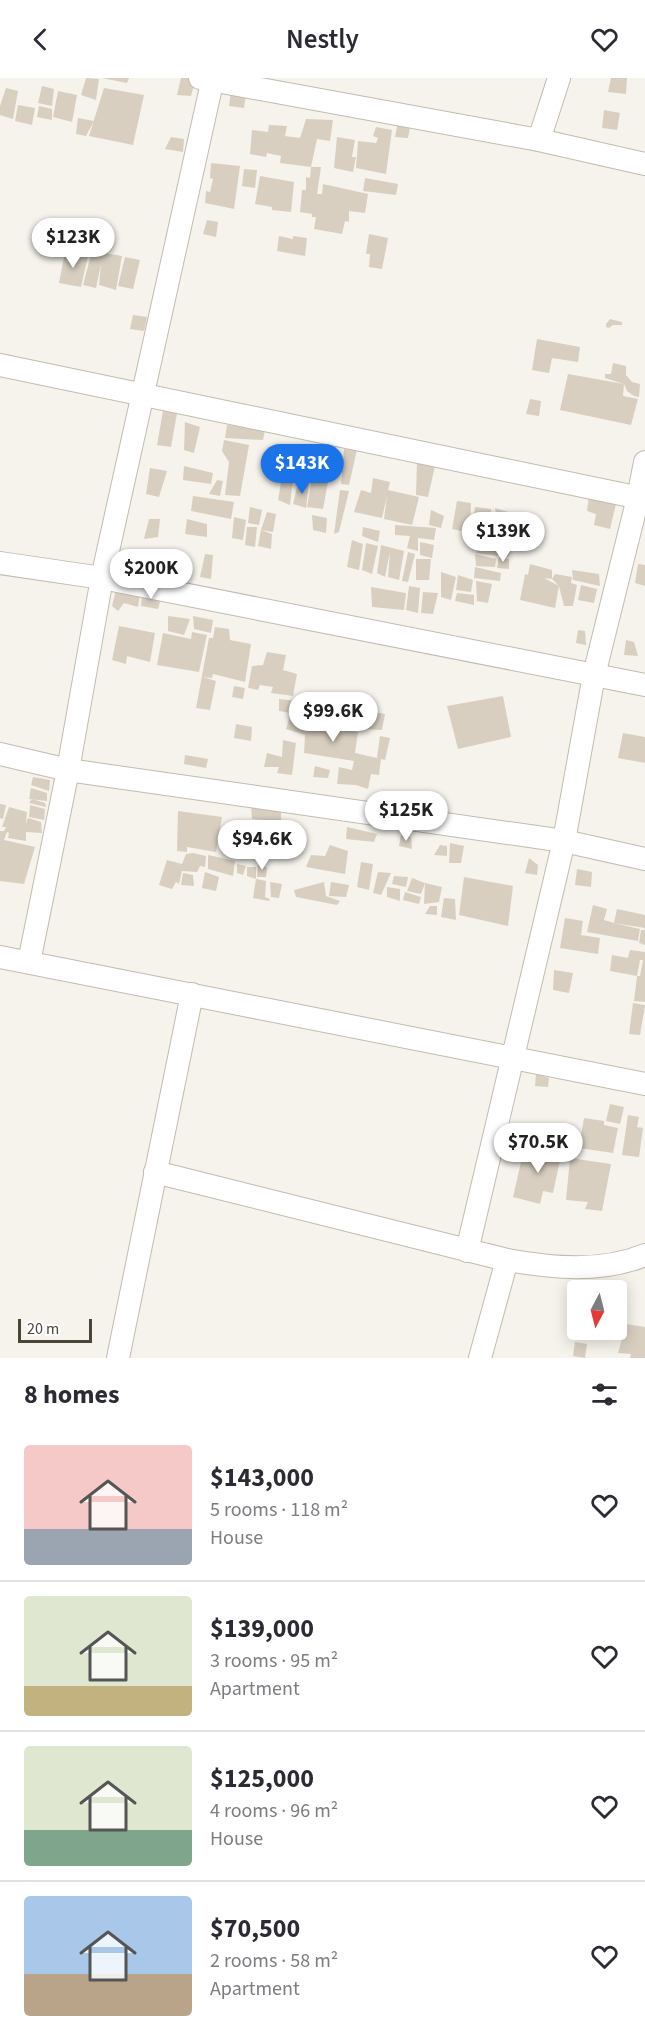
<!DOCTYPE html>
<meta charset="utf-8">
<style>
:root{--surface:#fff;--page:#f7f7f7;--text:#2b2b33;--muted:#7c7c81;--line:#e1e1e2;--accent:#1a73e8}
body{margin:0;font-family:"Source Sans 3",sans-serif;background:var(--page);color:var(--text);height:100vh;display:flex;flex-direction:column;font-size:22px;white-space:nowrap}
*{box-sizing:border-box;margin:0}
p{font-size:20px;color:var(--muted)}
.icon{flex:none;width:33px;height:33px;fill:none;stroke:currentColor;stroke-width:2;stroke-linecap:round;stroke-linejoin:round}
.map{position:relative;height:1280px;overflow:hidden}
.drawer{display:flex;flex-direction:column;background:var(--surface);flex:1}
.drawer>*{flex:none}
.needle{width:39px;rotate:187deg}
.buttons{position:absolute;left:567px;top:1202px;display:grid;gap:12px}
.buttons a{display:grid;place-items:center;width:60px;height:60px;border-radius:6px;background:var(--surface);box-shadow:0 3px 15px #0003;font-size:30px}
.scale{position:absolute;left:18px;bottom:15px;width:74px;box-sizing:border-box;padding-left:6px;border:3px solid #4b4439;border-top:0;font-size:16px;line-height:21px;white-space:nowrap;color:#4b4439;-webkit-text-stroke:4px #fff;paint-order:stroke}
.price{position:absolute;translate:-50% -51px;padding:0 14px;border-radius:21px;background:#fff;color:#222;font-size:20px;line-height:39px;filter:drop-shadow(0 2px 3px #0008)}
.price::after{content:'';position:absolute;left:50%;top:36px;width:18px;height:14px;margin-left:-9px;background:inherit;clip-path:polygon(0 0,100% 0,50% 100%)}
.price.on{background:var(--accent);color:#fff}
ul{padding:0;list-style:none}
li{display:flex;align-items:center;gap:18px;height:150px;padding:0 24px}
li+li{border-top:2px solid var(--line)}
li span{display:grid;place-items:center;flex:none;width:168px;height:120px;border-radius:6px;color:#555}
li>.icon{margin-inline-start:auto}
span .icon{width:72px;height:72px;fill:#fffc;stroke-width:1}
li b{font-size:26px}
h2{display:flex;justify-content:space-between;align-items:center;height:72px;padding:0 24px;font-size:26px}
header{display:flex;justify-content:space-between;align-items:center;height:78px;padding:0 24px;background:var(--surface);font-size:27px;font-weight:600}
.map>svg:first-child{display:block}
.building{fill:#d8cfc1}
.lines{fill:none;stroke-linecap:round;stroke-linejoin:round}
.street-casing{stroke:#c2bbae;stroke-width:24}
.street{stroke:#fff;stroke-width:22}
</style>
<header><svg class="icon" aria-label="back" viewBox="0 0 24 24"><path d="M15 5l-7 7 7 7"/></svg>Nestly<svg class="icon" aria-label="heart" viewBox="0 0 24 24"><path d="M12 20l-8-8c-3-5 5-10 8-4 3-6 11-1 8 4z"/></svg></header>
<div class="map">
<svg width="645" height="1280" viewBox="0 0 645 1280">
<rect width="100%" height="100%" fill="#f6f3ec"/>
<g class="building">
<polygon points="86,0 99,1 96,22 81,17"/>
<polygon points="102,0 129,0 127,5"/>
<polygon points="181,0 189,0 195,3 191,18 177,17"/>
<polygon points="611,0 627,0 626,16 608,14"/>
<polygon points="42,8 54,11 52,28 38,25"/>
<polygon points="6,10 18,13 13,41 0,37 0,28"/>
<polygon points="104,10 144,17 133,67 89,58"/>
<polygon points="58,13 77,17 72,44 53,39"/>
<polygon points="231,13 246,16 244,30 229,28"/>
<polygon points="18,27 35,30 32,47 15,43"/>
<polygon points="39,28 52,31 52,42 37,39"/>
<polygon points="604,32 620,35 617,52 602,50"/>
<polygon points="78,40 94,43 86,58 76,56"/>
<polygon points="306,41 333,42 330,63 317,61 311,89 280,85 281,78 267,75 266,79 250,76 252,52 268,54 269,47 287,48 285,58 300,60"/>
<polygon points="398,44 411,44 408,60 395,59"/>
<polygon points="376,49 392,52 386,96 356,90 358,63 376,65 378,60 373,58"/>
<polygon points="171,59 184,61 183,74 165,71"/>
<polygon points="337,59 355,62 352,79 356,79 353,94 334,90"/>
<polygon points="211,85 240,88 234,131 205,125 206,113 210,114 213,101 210,100"/>
<polygon points="311,89 321,89 317,116 322,116 323,106 368,116 365,135 349,133 349,144 345,143 342,156 314,151 316,139 312,139 312,136 300,134 302,112 306,112 306,99 310,100"/>
<polygon points="244,91 257,92 255,110 242,108"/>
<polygon points="260,98 294,104 291,134 272,132 272,129 255,126"/>
<polygon points="365,100 398,106 396,117 363,113"/>
<polygon points="207,142 218,144 216,159 203,156"/>
<polygon points="369,156 388,160 382,191 369,189 370,176 366,176"/>
<polygon points="279,158 293,161 293,158 307,160 305,178 277,173"/>
<polygon points="92,173 122,178 116,212 99,207 101,186 96,210 83,207"/>
<polygon points="65,174 88,178 81,209 59,205"/>
<polygon points="125,179 140,182 133,211 118,208"/>
<polygon points="133,237 147,239 144,253 130,251"/>
<polygon points="610,241 622,244 622,247 613,247 609,250 606,249 606,246"/>
<polygon points="537,261 580,269 578,284 552,280 549,295 532,292"/>
<polygon points="613,285 626,288 626,297 632,304 640,306 639,319 634,318 627,313 624,306 623,318 638,321 631,347 560,332 568,296 624,306 605,300 605,296 611,296"/>
<polygon points="530,321 541,323 539,338 526,336"/>
<polygon points="163,333 177,335 171,369 157,367"/>
<polygon points="185,344 200,349 194,375 184,372"/>
<polygon points="227,347 265,352 263,362 225,360"/>
<polygon points="224,362 249,367 240,418 225,417 229,384 222,373"/>
<polygon points="344,371 357,372 349,407 341,406"/>
<polygon points="299,382 317,387 311,403 299,400"/>
<polygon points="417,383 435,388 428,419 416,417"/>
<polygon points="184,388 213,395 211,406 183,402"/>
<polygon points="150,390 167,393 159,419 146,416"/>
<polygon points="283,393 294,394 290,427 278,422"/>
<polygon points="373,400 390,404 388,412 419,419 412,447 384,441 387,418 382,440 354,434 361,412 371,415"/>
<polygon points="312,401 328,404 323,431 307,429"/>
<polygon points="217,402 223,403 220,418 209,416"/>
<polygon points="298,405 309,405 306,430 293,426"/>
<polygon points="340,412 349,413 339,454 334,456"/>
<polygon points="589,417 617,422 610,451 594,447 596,436 587,433"/>
<polygon points="193,418 234,424 231,441 191,433"/>
<polygon points="457,423 471,425 470,455 452,451"/>
<polygon points="250,429 262,432 259,447 248,445"/>
<polygon points="475,429 491,431 491,441 477,439 485,441 483,456 472,454"/>
<polygon points="495,430 508,434 508,447 498,447"/>
<polygon points="431,432 444,438 441,450 429,447"/>
<polygon points="267,434 276,436 273,454 261,452 272,456 271,471 258,468 261,452"/>
<polygon points="312,437 327,440 326,455 313,452"/>
<polygon points="234,439 246,442 243,462 232,460"/>
<polygon points="149,441 160,441 158,459 144,461"/>
<polygon points="187,441 207,446 207,459 185,456"/>
<polygon points="489,445 508,451 505,459 488,458"/>
<polygon points="395,447 436,450 434,462 418,460 418,473 407,470 410,458 395,457"/>
<polygon points="247,449 257,449 255,469 245,467"/>
<polygon points="363,449 380,453 378,464 362,458"/>
<polygon points="480,461 501,464 498,478 476,475"/>
<polygon points="352,462 363,466 359,492 347,489"/>
<polygon points="420,464 434,467 432,480 420,477"/>
<polygon points="366,465 378,468 372,496 362,492"/>
<polygon points="381,467 404,473 399,502 388,499 390,474 385,499 377,495"/>
<polygon points="503,469 512,471 508,479 501,478"/>
<polygon points="408,474 415,476 408,504 402,503"/>
<polygon points="205,476 213,477 211,501 200,499"/>
<polygon points="475,476 496,481 495,489 476,488"/>
<polygon points="499,479 509,481 509,491 497,490"/>
<polygon points="416,481 431,481 429,502 416,502"/>
<polygon points="530,486 552,492 552,501 544,500 559,508 552,501 555,496 572,499 571,505 577,507 573,528 564,528 559,508 555,530 520,522 525,496 528,497"/>
<polygon points="638,486 645,487 645,508 635,505"/>
<polygon points="475,489 501,495 500,503 474,500"/>
<polygon points="572,492 599,496 600,508 573,502"/>
<polygon points="441,494 456,499 451,522 441,519"/>
<polygon points="458,497 473,502 471,514 456,512"/>
<polygon points="476,503 492,506 488,525 477,523"/>
<polygon points="581,507 597,511 594,525 578,522"/>
<polygon points="117,508 140,516 138,529 124,525 118,533 112,528"/>
<polygon points="409,508 420,510 418,535 406,532"/>
<polygon points="371,509 406,515 404,532 372,529"/>
<polygon points="142,514 162,517 158,531 141,528"/>
<polygon points="423,514 438,515 433,536 421,535"/>
<polygon points="457,515 474,517 474,527 455,523"/>
<polygon points="168,538 190,541 184,557 168,553"/>
<polygon points="193,538 213,542 211,555 194,551"/>
<polygon points="119,548 155,555 150,584 127,578 126,586 112,582"/>
<polygon points="215,549 229,551 230,562 251,566 245,604 213,596 212,600 203,599 216,603 210,632 196,630 209,560 213,560"/>
<polygon points="578,552 585,553 586,567 576,565"/>
<polygon points="192,554 207,557 199,594 157,587 163,555 191,561"/>
<polygon points="626,562 634,564 638,578 624,577"/>
<polygon points="267,574 286,577 283,592 297,596 293,618 271,615 273,609 260,607 258,612 248,610 252,588 263,587"/>
<polygon points="234,608 245,610 243,621 232,619"/>
<polygon points="503,618 511,659 458,671 447,628"/>
<polygon points="279,621 315,625 314,640 320,641 319,646 358,654 355,675 377,680 380,658 390,660 385,682 381,681 379,697 371,696 368,711 356,707 337,706 339,689 352,692 354,683 304,675 305,657 286,651 291,635 279,633"/>
<polygon points="346,630 385,636 382,652 366,651 344,645"/>
<polygon points="236,646 252,649 251,663 234,660"/>
<polygon points="623,655 645,659 645,685 618,680"/>
<polygon points="283,662 296,665 292,697 277,695 279,689 264,689 267,675 282,679"/>
<polygon points="185,677 208,681 206,690 184,686"/>
<polygon points="315,688 330,692 328,700 313,699"/>
<polygon points="33,699 50,702 49,713 31,707"/>
<polygon points="31,710 47,715 47,723 29,721"/>
<polygon points="32,721 45,725 46,729 29,725"/>
<polygon points="0,726 6,727 3,741 0,740"/>
<polygon points="30,727 45,731 44,742 29,739"/>
<polygon points="251,727 281,733 281,743 252,741"/>
<polygon points="9,729 27,734 26,746 28,740 41,744 42,755 26,754 26,763 8,760 9,755 7,754 4,762 35,769 24,806 0,803 0,753 4,753 6,749 2,749"/>
<polygon points="178,733 222,739 216,774 187,769 187,774 177,773"/>
<polygon points="347,749 377,756 374,764 346,761"/>
<polygon points="401,757 411,759 412,771 399,768"/>
<polygon points="450,765 464,768 461,785 449,785"/>
<polygon points="330,767 348,773 345,796 306,789 311,777 325,778"/>
<polygon points="440,767 447,768 447,778 434,777"/>
<polygon points="193,775 206,778 205,789 200,788 197,794 182,793 179,806 176,804 172,811 159,807 167,782 182,786 186,776"/>
<polygon points="208,777 235,783 233,798 208,791"/>
<polygon points="529,780 538,787 537,797 525,795"/>
<polygon points="361,784 373,786 369,812 357,809"/>
<polygon points="258,785 267,790 266,799 257,799"/>
<polygon points="237,786 246,788 243,797 237,795"/>
<polygon points="247,789 256,789 256,801 247,798"/>
<polygon points="577,791 592,794 591,809 575,807"/>
<polygon points="205,794 219,799 216,813 202,810"/>
<polygon points="378,794 391,795 381,817 373,815"/>
<polygon points="183,795 193,797 194,808 181,807"/>
<polygon points="394,798 408,799 406,809 392,806"/>
<polygon points="464,799 513,808 508,848 459,837"/>
<polygon points="412,800 425,805 421,816 407,813"/>
<polygon points="256,801 266,803 265,819 270,821 269,823 253,820"/>
<polygon points="270,804 282,806 279,820 271,819"/>
<polygon points="324,804 326,818 340,823 337,827 296,819 294,812"/>
<polygon points="331,804 349,807 346,819 329,818"/>
<polygon points="425,805 442,809 439,824 424,826"/>
<polygon points="387,809 400,811 400,823 387,819"/>
<polygon points="405,814 421,819 419,826 403,822"/>
<polygon points="444,820 455,821 456,842 441,839"/>
<polygon points="593,827 607,831 604,842 614,845 617,831 645,837 645,850 614,845 640,851 638,863 587,854"/>
<polygon points="430,828 437,828 437,837 425,836"/>
<polygon points="565,840 583,843 581,857 600,860 598,876 560,870"/>
<polygon points="641,852 645,852 645,867 639,865"/>
<polygon points="630,872 645,874 645,924 634,923 637,898 640,898 643,882 640,882 637,898 610,893 612,877 628,880"/>
<polygon points="554,892 573,895 569,915 553,912"/>
<polygon points="633,925 645,927 640,957 629,956"/>
<polygon points="536,996 549,1000 548,1009 535,1008"/>
<polygon points="610,1026 624,1029 620,1046 606,1043"/>
<polygon points="628,1037 639,1039 637,1049 643,1050 639,1079 622,1077"/>
<polygon points="584,1040 604,1043 604,1047 618,1050 613,1075 579,1070"/>
<polygon points="526,1050 539,1053 536,1067 523,1064"/>
<polygon points="542,1054 556,1058 552,1071 538,1069"/>
<polygon points="555,1064 568,1068 564,1081 560,1082 553,1115 543,1113 540,1126 513,1119 524,1071 551,1078"/>
<polygon points="570,1080 611,1086 602,1133 585,1131 588,1124 566,1122"/>
<polygon points="626,1246 645,1249 645,1280 630,1280 631,1276 618,1275"/>
<polygon points="575,1264 587,1266 585,1280 573,1278"/>
</g>
<g class="lines">
<g class="street-casing">
<g id="street">
<polyline points="200,0 539,62 645,86"/>
<polyline points="539,62 559,0"/>
<polyline points="0,287 645,421"/>
<polyline points="0,485 102,500 645,607"/>
<polyline points="0,676 68,692 564,763 645,781"/>
<polyline points="0,879 645,1006"/>
<polyline points="29,884 68,692 102,500 213,0"/>
<path d="M 155,1094 L 507,1182 C 552,1190 601,1195 645,1177"/>
<polyline points="467,1173 564,763 594,597 638,420 645,384"/>
<polyline points="118,1280 192,916"/>
<polyline points="480,1280 507,1182"/>
</g>
</g>
<use href="#street" class="street"/>
</g>
</svg>
<div class="buttons">
<a><svg class="needle" viewBox="-14 -14 28 28"><path d="M0-13l5 13h-10z" fill="#e53935"/><path d="M0 13l5-13h-10z" fill="#7c7c81"/></svg></a>
</div>
<div class="scale">20 m</div>
<b class="price" style="left:73px;top:191px">$123K</b>
<b class="price on" style="left:302px;top:417px">$143K</b>
<b class="price" style="left:503px;top:485px">$139K</b>
<b class="price" style="left:151px;top:522px">$200K</b>
<b class="price" style="left:333px;top:665px">$99.6K</b>
<b class="price" style="left:406px;top:764px">$125K</b>
<b class="price" style="left:262px;top:793px">$94.6K</b>
<b class="price" style="left:538px;top:1096px">$70.5K</b>
</div>
<section class="drawer">
<h2>8 homes<svg class="icon" aria-label="filters" viewBox="0 0 24 24"><path d="M4 7h16M4 17h16"/><circle cx="9" cy="7" r="2"/><circle cx="15" cy="17" r="2"/></svg></h2>
<ul>
<li><span style="background:linear-gradient(#f6c9c9 70%,#9aa5b1 0)"><svg class="icon" aria-label="home" viewBox="0 0 24 24"><path d="M3 11l9-7 9 7M6 9v11h12V9"/></svg></span><div><b>$143,000</b><p>5 rooms · 118 m²</p><p>House</p></div><svg class="icon" aria-label="heart" viewBox="0 0 24 24"><path d="M12 20l-8-8c-3-5 5-10 8-4 3-6 11-1 8 4z"/></svg></li>
<li><span style="background:linear-gradient(#dfe7d0 75%,#c2b280 0)"><svg class="icon" aria-label="home" viewBox="0 0 24 24"><path d="M3 11l9-7 9 7M6 9v11h12V9"/></svg></span><div><b>$139,000</b><p>3 rooms · 95 m²</p><p>Apartment</p></div><svg class="icon" aria-label="heart" viewBox="0 0 24 24"><path d="M12 20l-8-8c-3-5 5-10 8-4 3-6 11-1 8 4z"/></svg></li>
<li><span style="background:linear-gradient(#dfe7d0 70%,#7fa58c 0)"><svg class="icon" aria-label="home" viewBox="0 0 24 24"><path d="M3 11l9-7 9 7M6 9v11h12V9"/></svg></span><div><b>$125,000</b><p>4 rooms · 96 m²</p><p>House</p></div><svg class="icon" aria-label="heart" viewBox="0 0 24 24"><path d="M12 20l-8-8c-3-5 5-10 8-4 3-6 11-1 8 4z"/></svg></li>
<li><span style="background:linear-gradient(#a9c7e8 65%,#b9a48a 0)"><svg class="icon" aria-label="home" viewBox="0 0 24 24"><path d="M3 11l9-7 9 7M6 9v11h12V9"/></svg></span><div><b>$70,500</b><p>2 rooms · 58 m²</p><p>Apartment</p></div><svg class="icon" aria-label="heart" viewBox="0 0 24 24"><path d="M12 20l-8-8c-3-5 5-10 8-4 3-6 11-1 8 4z"/></svg></li>
</ul>
</section>
